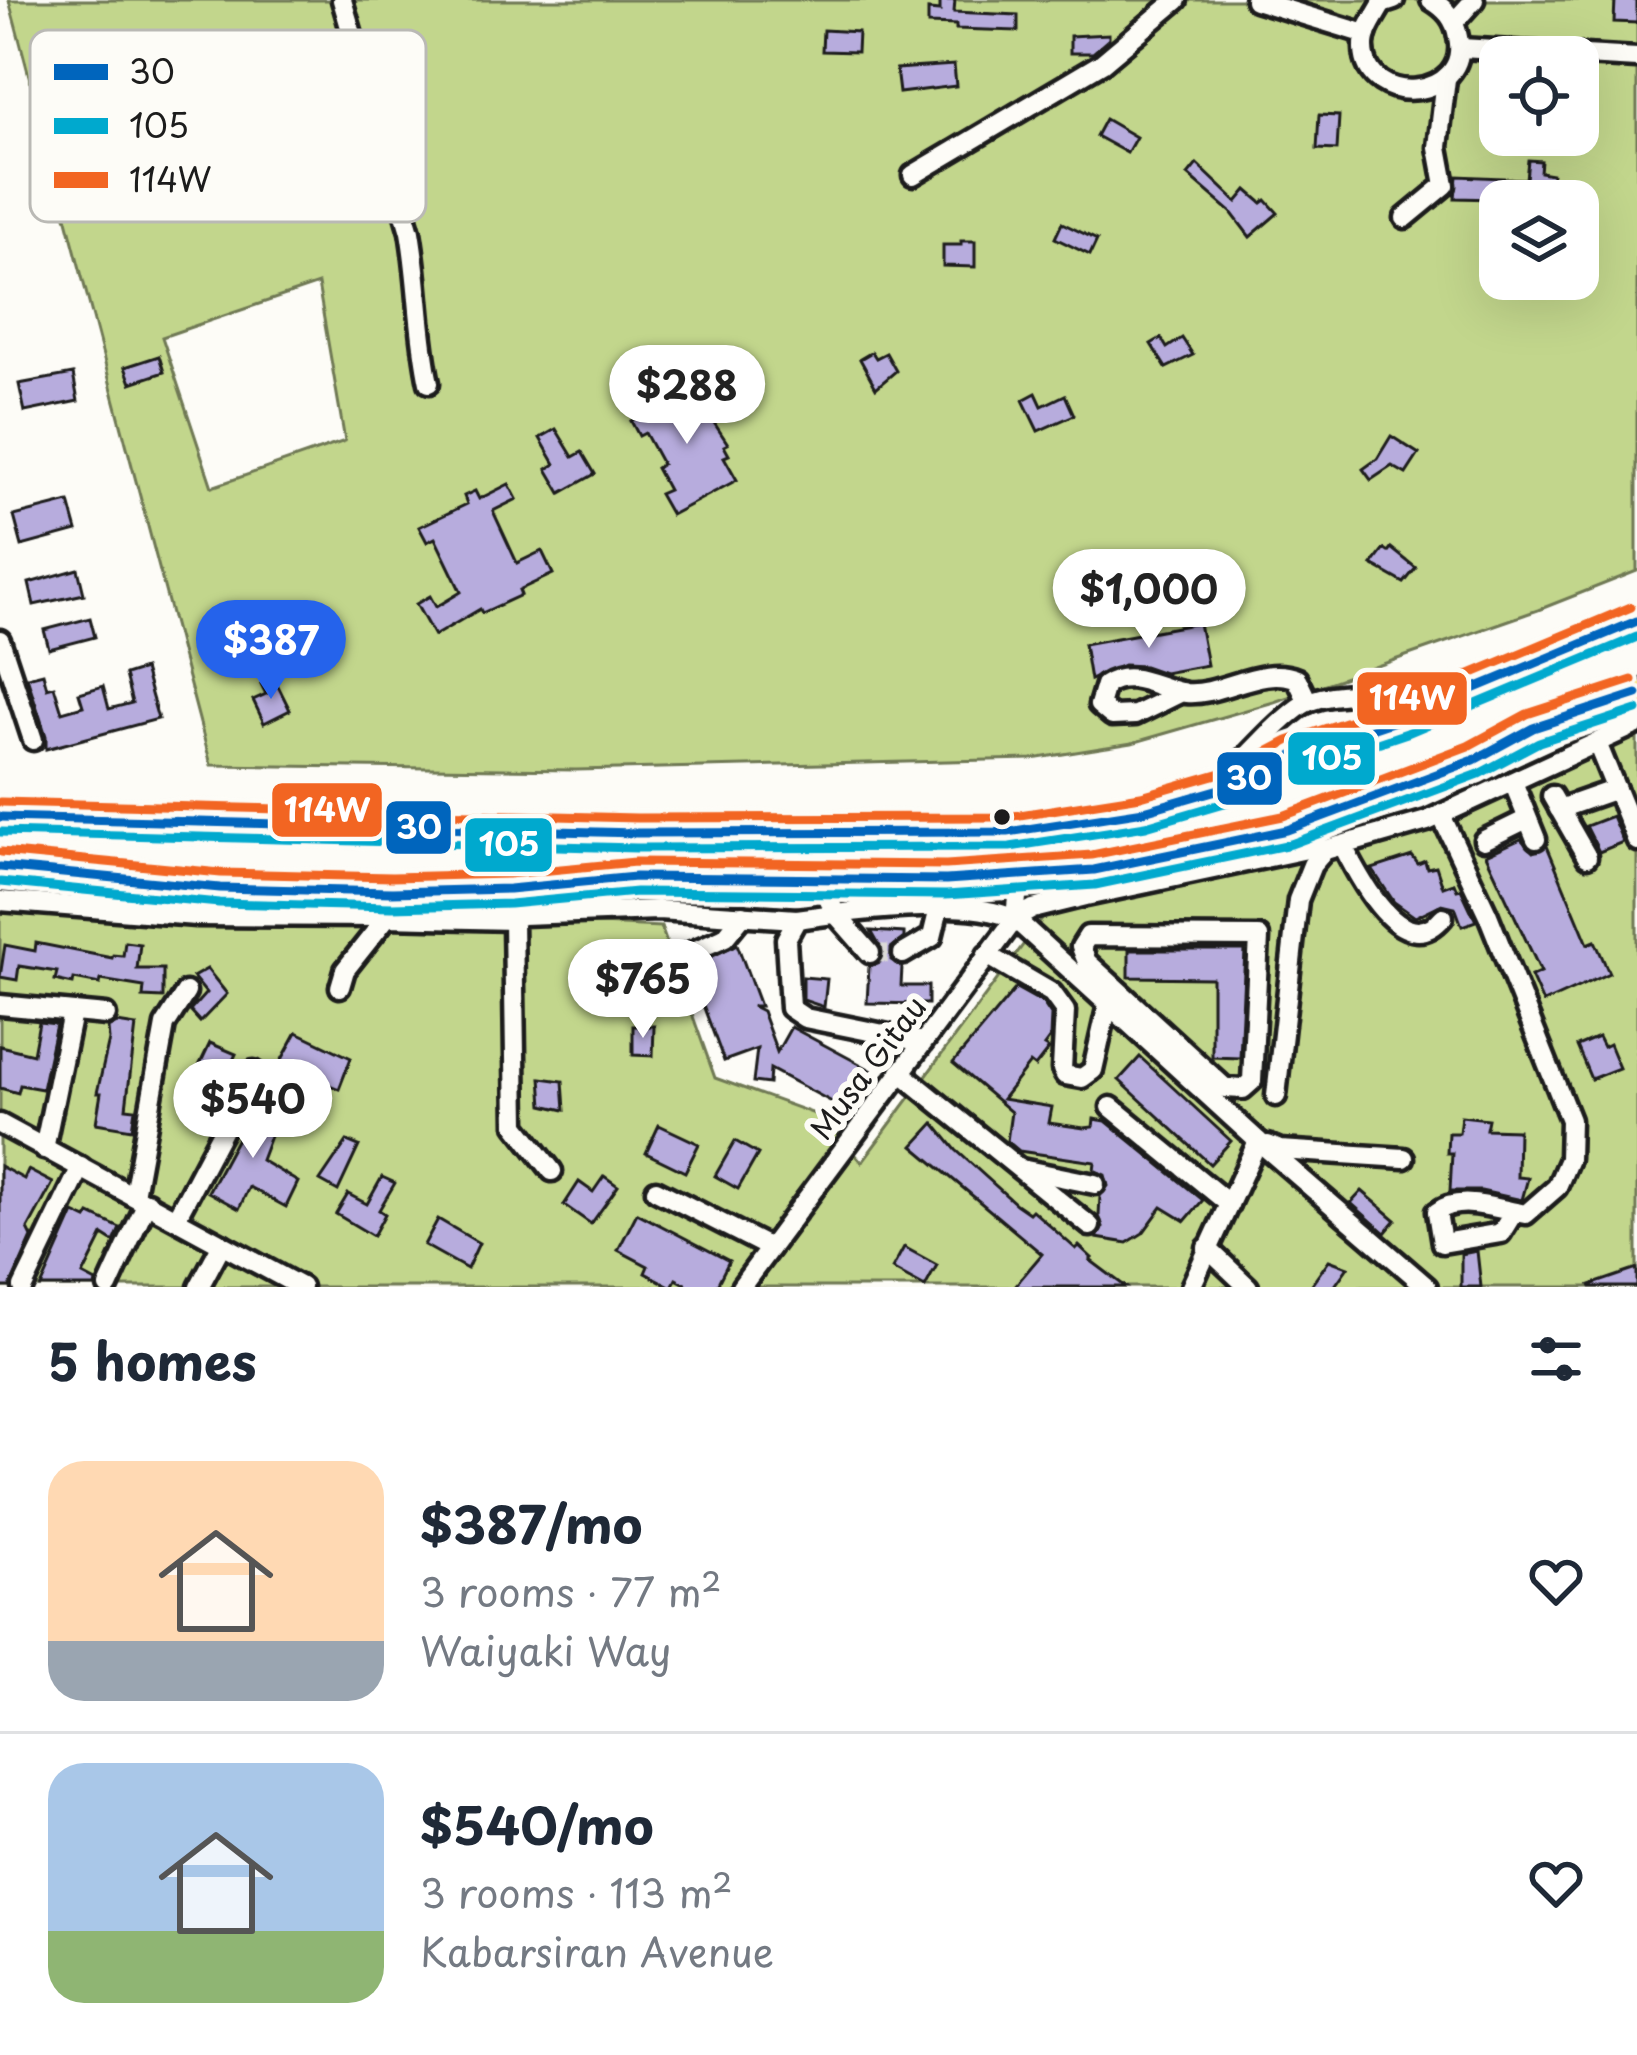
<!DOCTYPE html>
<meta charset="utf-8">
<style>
:root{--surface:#fff;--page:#f6f6f7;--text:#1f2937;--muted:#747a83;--line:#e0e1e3;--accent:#2563eb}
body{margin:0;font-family:"Playpen Sans",sans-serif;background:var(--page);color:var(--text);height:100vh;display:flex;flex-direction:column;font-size:45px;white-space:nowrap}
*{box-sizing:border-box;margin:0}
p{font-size:39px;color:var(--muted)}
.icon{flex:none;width:66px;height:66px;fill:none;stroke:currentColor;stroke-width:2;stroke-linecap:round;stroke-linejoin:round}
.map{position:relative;height:1287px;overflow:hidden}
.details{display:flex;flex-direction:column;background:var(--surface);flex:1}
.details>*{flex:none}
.buttons{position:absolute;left:1479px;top:36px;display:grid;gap:24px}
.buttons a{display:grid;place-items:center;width:120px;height:120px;border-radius:24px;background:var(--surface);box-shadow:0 12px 48px #0002;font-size:60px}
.price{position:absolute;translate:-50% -102px;padding:0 27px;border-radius:42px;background:#fff;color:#222;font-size:39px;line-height:78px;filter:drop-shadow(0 3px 6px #0008)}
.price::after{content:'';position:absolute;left:50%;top:72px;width:36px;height:27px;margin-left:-18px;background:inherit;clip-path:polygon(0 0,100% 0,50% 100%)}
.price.selected{background:var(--accent);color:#fff}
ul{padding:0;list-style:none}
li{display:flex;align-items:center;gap:36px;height:300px;padding:0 48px}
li+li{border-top:3px solid var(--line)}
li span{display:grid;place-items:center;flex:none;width:336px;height:240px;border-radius:36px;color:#555}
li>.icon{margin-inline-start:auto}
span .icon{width:144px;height:144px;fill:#fffc;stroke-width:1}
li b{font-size:51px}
h2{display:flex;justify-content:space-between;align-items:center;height:144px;padding:0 48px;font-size:51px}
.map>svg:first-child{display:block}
.green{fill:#c2d68c;stroke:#6f7954;stroke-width:3;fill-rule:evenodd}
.building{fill:#b7acdd;stroke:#1c1c1c;stroke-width:3}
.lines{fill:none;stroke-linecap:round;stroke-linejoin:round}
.minor-tunnel{stroke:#dbdad6;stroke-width:18;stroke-dasharray:18 9;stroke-linecap:butt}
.minor-casing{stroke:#1c1c1c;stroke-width:27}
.highway-casing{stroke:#1c1c1c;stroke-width:36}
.minor{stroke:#fdfcf7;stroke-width:18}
.highway{stroke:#fbe080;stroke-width:27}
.bus-1-casing{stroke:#fdfcf7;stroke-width:18}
.bus-2-casing{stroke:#fdfcf7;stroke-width:18}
.bus-3-casing{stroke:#fdfcf7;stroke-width:18}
.bus-1{stroke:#0065bd;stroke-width:9}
.bus-2{stroke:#00a9ce;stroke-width:9}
.bus-3{stroke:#f26522;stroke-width:9}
.bus-dot{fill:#1c1c1c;stroke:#fdfcf7;stroke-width:4.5}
.labels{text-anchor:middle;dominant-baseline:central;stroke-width:12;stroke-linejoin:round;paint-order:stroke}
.street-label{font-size:30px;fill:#1c1c1c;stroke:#fdfcf7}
.key{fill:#fdfcf7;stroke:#bab9b5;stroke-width:3}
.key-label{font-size:33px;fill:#1c1c1c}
.line-badge{stroke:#fdfcf7;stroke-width:4.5}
.badge-label{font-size:33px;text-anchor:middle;font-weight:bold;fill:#fff}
</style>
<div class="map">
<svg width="1637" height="1287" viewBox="0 0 1637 1287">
<rect width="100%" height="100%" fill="#fdfcf7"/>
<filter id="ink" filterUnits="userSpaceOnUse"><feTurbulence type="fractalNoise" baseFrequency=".00833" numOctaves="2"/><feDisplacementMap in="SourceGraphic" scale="24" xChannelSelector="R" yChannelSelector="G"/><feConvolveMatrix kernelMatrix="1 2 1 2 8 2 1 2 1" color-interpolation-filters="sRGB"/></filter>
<g filter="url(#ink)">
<g class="green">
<path d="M 9,0 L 1637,0 L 1637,571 L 1538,610 L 1274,702 L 1132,743 L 1032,759 L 576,770 L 211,765 ZM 1500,57 L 1578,57 L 1578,135 L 1500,135 ZM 1500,201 L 1578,201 L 1578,279 L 1500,279 ZM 318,284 L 345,441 L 212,487 L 162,337 Z"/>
<polygon points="1637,728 1637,1287 0,1287 0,895 661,927 715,1078 823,1117 862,1162 1046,914 1296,860"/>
</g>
<g class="building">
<polygon points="940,0 955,0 954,12 1018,15 1018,31 956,29 956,25 928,24 928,10 940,11"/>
<polygon points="1615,0 1637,0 1637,23 1614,22"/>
<polygon points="823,30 858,32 857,52 822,51"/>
<polygon points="1109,34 1109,39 1093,53 1070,53 1070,36"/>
<polygon points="954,65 956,86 899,93 896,69"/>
<polygon points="1319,115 1339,116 1337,150 1317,149"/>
<polygon points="1105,119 1136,137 1127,153 1096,136"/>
<polygon points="1528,160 1541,161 1540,172 1552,174 1551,183 1583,187 1582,201 1455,198 1457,176 1526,179"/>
<polygon points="1197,164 1237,202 1247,190 1262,203 1266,200 1278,213 1250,237 1231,212 1188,175"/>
<polygon points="1062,223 1097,240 1090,255 1055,238"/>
<polygon points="961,241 975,241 975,267 943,266 943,245 961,245"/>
<polygon points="1161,338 1167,348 1182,338 1193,355 1166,368 1151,344"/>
<polygon points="872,352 876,358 886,353 896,371 876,388 860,359"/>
<polygon points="159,356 164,372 131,383 125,367"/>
<polygon points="73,374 78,401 25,412 19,384"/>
<polygon points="706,382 715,400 703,406 728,444 724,446 729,455 724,457 737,480 671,515 659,494 668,490 656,468 662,464 645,433 639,436 631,421 643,415 640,408 651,402 654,409 678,396 674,390 684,384 688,392"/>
<polygon points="1036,393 1042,406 1065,395 1074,415 1038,431 1023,400"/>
<polygon points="556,429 573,457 582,452 595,474 561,493 547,469 555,464 540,438"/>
<polygon points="1391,436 1419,454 1406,474 1392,466 1371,480 1363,469 1377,459"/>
<polygon points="509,484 517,499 493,511 517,563 542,551 553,574 519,590 521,595 482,613 480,609 434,636 416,604 430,596 436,607 461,592 435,538 427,542 419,527 467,504 464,496 475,491 479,499"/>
<polygon points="69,502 77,531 22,546 14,516"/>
<polygon points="1391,548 1416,568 1404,583 1372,565 1384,549 1388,552"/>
<polygon points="78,569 84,594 34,605 29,583"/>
<polygon points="90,618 95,637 49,649 44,630"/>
<polygon points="1199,623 1207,665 1164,673 1144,666 1123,665 1090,680 1084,644"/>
<polygon points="144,669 158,719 46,749 46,736 27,677 43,673 47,688 54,686 62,712 83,706 79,693 103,686 109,709 132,703 125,675"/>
<polygon points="274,678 290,710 264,723 253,700 266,694 261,684"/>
<polygon points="1612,816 1623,842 1599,852 1586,826"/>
<polygon points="1521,839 1533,852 1547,846 1588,944 1595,941 1609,973 1543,1003 1531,976 1541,972 1486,855"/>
<polygon points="1412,856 1418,864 1425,861 1427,868 1436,866 1443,887 1454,883 1457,890 1461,889 1476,921 1462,926 1455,907 1442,904 1415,917 1394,902 1372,869"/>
<polygon points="871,931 904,933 904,938 891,948 891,960 902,967 901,986 928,986 928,1004 867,1003 869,966 880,962 883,952"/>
<polygon points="125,942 140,944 137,969 163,969 163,998 143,997 144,987 101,980 100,984 74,979 73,984 55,980 57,972 19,966 17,980 0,977 5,945 35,951 36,943 112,958 113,955 123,956"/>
<polygon points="737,944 760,1006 752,1006 762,1011 777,1052 791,1027 871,1070 849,1111 770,1069 769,1084 753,1082 757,1049 724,1061 689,968"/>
<polygon points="1129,950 1245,950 1240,1058 1212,1057 1212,978 1129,977"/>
<polygon points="207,969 227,994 200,1022 190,1011 206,993 193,977"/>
<polygon points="803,977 827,979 824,1007 803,1000"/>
<polygon points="1016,988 1043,1003 1051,1015 1050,1038 1044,1046 1049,1049 1035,1067 1030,1063 1002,1099 1052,1107 1049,1123 1084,1128 1093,1127 1094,1119 1106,1121 1203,1200 1185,1221 1162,1207 1143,1233 1127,1243 1097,1238 1103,1227 1099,1216 1100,1196 1108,1186 1105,1175 1094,1170 1095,1162 1019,1151 1007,1141 1011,1112 953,1063"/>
<polygon points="39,1022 56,1024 42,1089 20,1085 18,1093 0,1088 0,1046 33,1054"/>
<polygon points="117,1023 136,1026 126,1108 135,1109 132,1129 96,1123 101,1093 97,1093 109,1040 108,1028"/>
<polygon points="633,1026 654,1026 653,1056 633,1055"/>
<polygon points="297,1032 351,1058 339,1089 279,1065"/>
<polygon points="1598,1037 1603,1047 1609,1044 1619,1068 1591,1079 1577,1046"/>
<polygon points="210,1043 236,1054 214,1101 189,1087"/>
<polygon points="1140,1057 1231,1141 1210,1164 1119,1080"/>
<polygon points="541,1078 563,1081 565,1110 543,1105"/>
<polygon points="261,1094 282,1104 261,1160 298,1182 286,1207 249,1187 239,1209 208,1192"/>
<polygon points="1461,1116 1488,1119 1486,1129 1518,1130 1517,1177 1528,1178 1522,1200 1481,1191 1450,1191 1452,1153 1447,1153 1448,1133 1459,1133"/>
<polygon points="934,1123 956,1150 1016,1204 1029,1213 1032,1210 1076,1249 1079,1246 1092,1258 1090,1260 1126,1287 1014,1287 1042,1254 913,1146"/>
<polygon points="659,1125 699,1144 685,1172 646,1153"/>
<polygon points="347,1141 359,1146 338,1191 320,1181"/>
<polygon points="735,1141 758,1154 738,1189 715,1176"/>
<polygon points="0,1166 24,1179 28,1170 53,1183 28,1229 32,1237 10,1287 0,1287"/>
<polygon points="604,1176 618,1186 591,1224 564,1205 579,1182 593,1192"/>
<polygon points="382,1177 395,1183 379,1210 385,1214 373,1236 336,1214 348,1194 367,1204"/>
<polygon points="1362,1191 1396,1220 1385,1233 1351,1203"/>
<polygon points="74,1213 87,1219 90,1214 120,1228 114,1242 103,1235 83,1275 96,1282 95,1287 41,1287"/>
<polygon points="637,1213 729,1261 716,1287 691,1287 676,1279 672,1287 645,1273 648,1266 618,1250"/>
<polygon points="438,1219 479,1243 467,1269 424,1245"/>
<polygon points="904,1247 937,1265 925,1287 892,1269"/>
<polygon points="1477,1251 1481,1287 1461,1287 1461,1254"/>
<polygon points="1329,1260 1348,1267 1334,1287 1310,1287"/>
<polygon points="1637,1269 1637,1287 1591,1287 1590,1285"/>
</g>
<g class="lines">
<polyline class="minor-tunnel" points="870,953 903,954"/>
<g class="minor-casing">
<g id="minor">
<path d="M 342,0 L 410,232 C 419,283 418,333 429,383"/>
<polyline points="1255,0 1366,34"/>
<path d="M 1394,0 L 1382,4 C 1375,17 1363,32 1364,48 C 1365,110 1472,100 1458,37 C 1455,19 1446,9 1431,0"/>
<polyline points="1455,21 1474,0"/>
<polyline points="1461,48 1637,58"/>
<polyline points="913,175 1102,63 1177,0"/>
<polyline points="1405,218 1445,185 1438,147 1446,79"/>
<polyline points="0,640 33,740"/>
<path d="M 1182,692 L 1135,715 L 1112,716 L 1099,705 L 1105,685 C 1133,667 1158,690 1186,693 C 1222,696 1262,664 1297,679 L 1308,702"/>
<polyline points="1597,743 1637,841"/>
<polyline points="1513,782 1536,839"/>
<path d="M 1221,786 C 1236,767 1290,708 1310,701 C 1347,688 1396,696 1434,701"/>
<polyline points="1552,796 1587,857"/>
<polyline points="1559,809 1616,789"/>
<path d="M 1441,815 L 1488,915 L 1570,1120 L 1569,1159 L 1557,1187 L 1526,1214 C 1499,1210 1460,1194 1437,1212 L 1442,1243 L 1501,1233 L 1514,1212"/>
<polyline points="1484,840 1527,819"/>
<path d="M 1343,846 C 1358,876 1403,965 1443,917"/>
<polyline points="820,879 835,913 870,953"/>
<polyline points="0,901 196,916 387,917"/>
<polyline points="1015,919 1033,909 1086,896 1307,849 1325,850"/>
<polygon points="1088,936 1259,937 1252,1081 1243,1089 1225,1088 1087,962 1081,947"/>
<polyline points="903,954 932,937 942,896"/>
<polyline points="987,955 1052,993 1065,1011 1062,1069 1065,1075 1082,1078 1093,1070 1108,1004"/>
<polyline points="620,984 725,937 743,915"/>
<polyline points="340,987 345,970 387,917 513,920"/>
<polyline points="0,1005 106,1015"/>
<path d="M 923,1042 L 805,1018 L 790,1008 L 786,939 L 797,919 C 852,911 967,896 1015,919 L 1258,1141 L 1191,1287"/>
<polyline points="900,1072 1090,1226"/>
<polyline points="1276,1096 1298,900 1312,865 1325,850 1427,821 1637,724"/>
<polyline points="1111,1107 1229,1204"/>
<polyline points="0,1124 301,1287"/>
<polyline points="1258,1141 1427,1287"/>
<polyline points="1268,1145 1280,1150 1404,1158"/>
<polyline points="44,1149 72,1013"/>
<polyline points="1021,1169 1095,1184"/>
<polyline points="552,1171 516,1125 513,920 522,915 658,910 797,919"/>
<polyline points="656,1190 770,1248"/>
<polyline points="134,1195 165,1025 186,992"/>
<polyline points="176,1218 254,1071"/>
<polyline points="1207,1248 1248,1287"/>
<polyline points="23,1287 81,1167"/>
<polyline points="108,1287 147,1202"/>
<polyline points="199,1287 222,1244"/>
<polyline points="741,1287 1015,919 1019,875"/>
</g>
</g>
<g class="highway-casing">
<g id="highway">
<polyline points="0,817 637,833 1008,832 1144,811 1241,783 1294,755 1401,719 1637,621"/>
<polyline points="0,867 220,888 392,892 509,889 635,877 946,880 1094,870 1287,830 1474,760 1533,728 1637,694"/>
</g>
</g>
<use href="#minor" class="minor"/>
<use href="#highway" class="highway"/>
<g class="bus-1-casing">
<g id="bus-1">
<polyline points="0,817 637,833 1008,832 1144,811 1241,783 1294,755 1401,719 1637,621"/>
<polyline points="0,867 220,888 392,892 509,889 635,877 946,880 1094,870 1287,830 1474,760 1533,728 1637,694"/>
</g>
</g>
<g class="bus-2-casing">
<g id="bus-2">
<polyline points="0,832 637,848 1010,847 1146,826 1245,797 1300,769 1407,733 1637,637"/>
<polyline points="0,882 219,903 392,907 510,904 636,892 946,895 1095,885 1291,844 1479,774 1539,742 1637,710"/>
</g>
</g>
<g class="bus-3-casing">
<g id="bus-3">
<polyline points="0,802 637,818 1007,817 1141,796 1235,769 1288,741 1396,705 1631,607"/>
<polyline points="1,852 221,873 392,877 508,874 635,862 946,865 1092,855 1283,816 1468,746 1527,714 1632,680"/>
</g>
</g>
<use href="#bus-1" class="bus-1"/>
<use href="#bus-2" class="bus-2"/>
<use href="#bus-3" class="bus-3"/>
</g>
</g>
<circle class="bus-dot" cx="1002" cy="817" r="10"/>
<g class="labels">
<g class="street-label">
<text transform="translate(867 1067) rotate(-53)">Musa Gitau</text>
</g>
</g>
<rect x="30" y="30" width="396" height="192" rx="18" class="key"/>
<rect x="54" y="64" width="54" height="16" fill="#0065bd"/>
<rect x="54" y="118" width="54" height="16" fill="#00a9ce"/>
<rect x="54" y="172" width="54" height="16" fill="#f26522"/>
<g class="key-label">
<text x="129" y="84">30</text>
<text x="129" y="138">105</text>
<text x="129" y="192">114W</text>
</g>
<g class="line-badge">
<rect x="1355" y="670" width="114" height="57" rx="12" fill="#f26522"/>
<rect x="1286" y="730" width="91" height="57" rx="12" fill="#00a9ce"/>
<rect x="1215" y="750" width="69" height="57" rx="12" fill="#0065bd"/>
<rect x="270" y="781" width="114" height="58" rx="12" fill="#f26522"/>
<rect x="384" y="799" width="69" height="57" rx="12" fill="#0065bd"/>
<rect x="463" y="816" width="91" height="58" rx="12" fill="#00a9ce"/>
</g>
<g class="badge-label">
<text x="1412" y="710">114W</text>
<text x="1332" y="770">105</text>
<text x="1249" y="790">30</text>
<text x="327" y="822">114W</text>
<text x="419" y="839">30</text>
<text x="509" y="856">105</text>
</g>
</svg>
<div class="buttons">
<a><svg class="icon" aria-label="locate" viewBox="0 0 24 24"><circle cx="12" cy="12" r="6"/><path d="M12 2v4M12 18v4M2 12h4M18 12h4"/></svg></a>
<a><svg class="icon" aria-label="layers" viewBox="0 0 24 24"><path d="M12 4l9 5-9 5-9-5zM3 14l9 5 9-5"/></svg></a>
</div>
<b class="price" style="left:687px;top:447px">$288</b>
<b class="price" style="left:1149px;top:651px">$1,000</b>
<b class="price selected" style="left:271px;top:702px">$387</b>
<b class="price" style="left:643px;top:1041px">$765</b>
<b class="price" style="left:253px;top:1161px">$540</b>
</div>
<section class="details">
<h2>5 homes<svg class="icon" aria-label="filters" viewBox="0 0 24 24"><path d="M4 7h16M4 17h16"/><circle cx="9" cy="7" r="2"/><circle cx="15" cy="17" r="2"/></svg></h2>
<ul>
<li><span style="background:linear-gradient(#ffd9b3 75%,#9aa5b1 0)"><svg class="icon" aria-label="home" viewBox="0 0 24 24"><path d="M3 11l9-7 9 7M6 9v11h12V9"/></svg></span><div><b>$387/mo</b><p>3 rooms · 77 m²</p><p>Waiyaki Way</p></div><svg class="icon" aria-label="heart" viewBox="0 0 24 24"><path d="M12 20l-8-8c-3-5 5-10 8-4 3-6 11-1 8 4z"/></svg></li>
<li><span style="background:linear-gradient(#a9c7e8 70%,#8fb573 0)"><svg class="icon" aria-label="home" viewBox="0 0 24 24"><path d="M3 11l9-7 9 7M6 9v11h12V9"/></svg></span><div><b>$540/mo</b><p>3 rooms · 113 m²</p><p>Kabarsiran Avenue</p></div><svg class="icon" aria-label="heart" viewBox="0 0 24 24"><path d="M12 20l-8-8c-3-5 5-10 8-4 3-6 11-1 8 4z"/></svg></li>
</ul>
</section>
